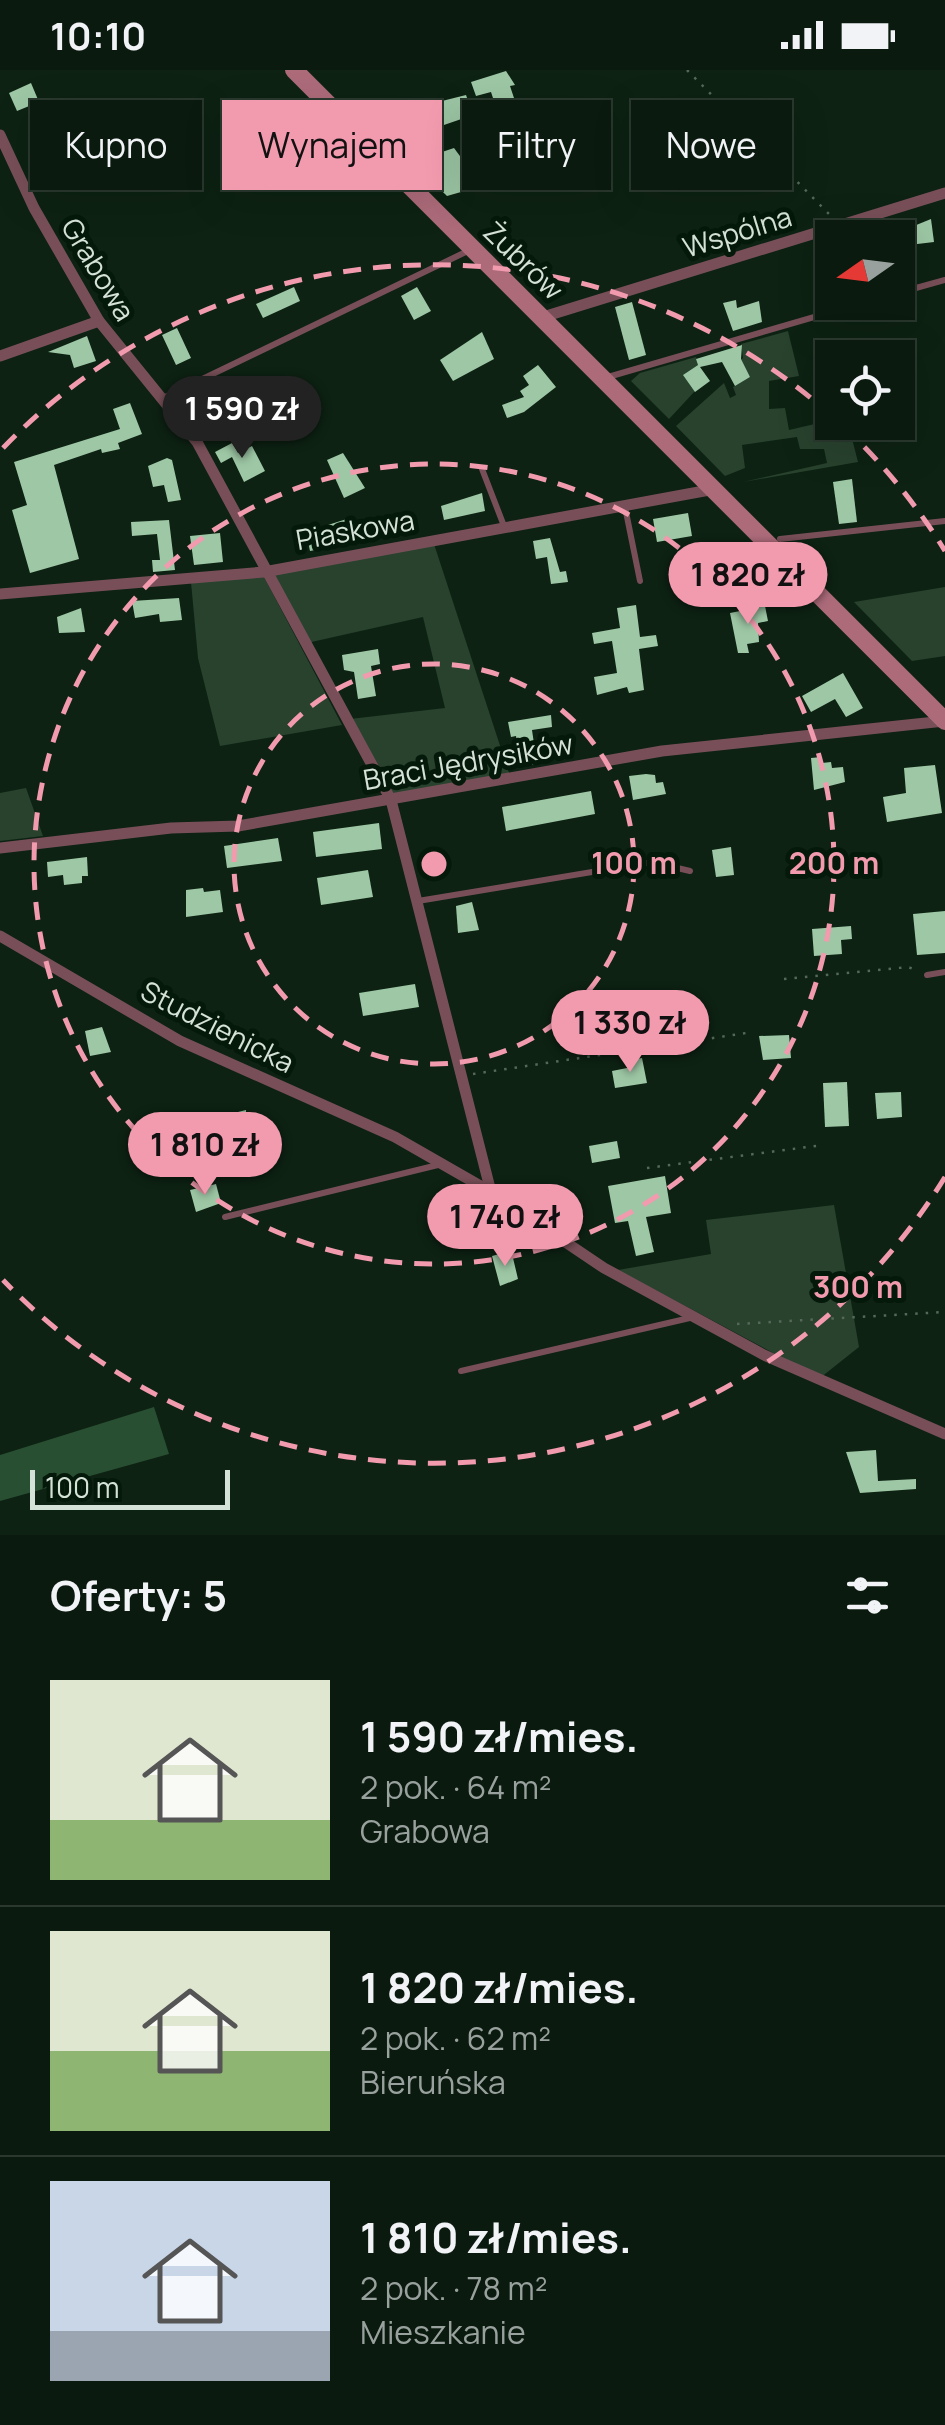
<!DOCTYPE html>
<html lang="pl">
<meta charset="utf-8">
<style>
:root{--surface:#0a1a0e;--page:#132317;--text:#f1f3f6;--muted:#99a19e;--line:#2a382e;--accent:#f29aae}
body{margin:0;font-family:Manrope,sans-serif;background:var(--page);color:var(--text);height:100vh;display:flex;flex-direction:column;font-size:38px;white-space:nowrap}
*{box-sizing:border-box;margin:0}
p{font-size:32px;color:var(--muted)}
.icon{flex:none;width:55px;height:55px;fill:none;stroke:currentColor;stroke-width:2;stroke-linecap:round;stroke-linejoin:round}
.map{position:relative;height:1465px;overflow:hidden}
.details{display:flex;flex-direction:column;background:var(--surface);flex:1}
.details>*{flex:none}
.guide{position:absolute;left:30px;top:30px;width:885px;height:90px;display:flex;gap:20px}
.needle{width:65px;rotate:256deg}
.controls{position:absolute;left:815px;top:150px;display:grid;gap:20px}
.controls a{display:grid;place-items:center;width:100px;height:100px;border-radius:0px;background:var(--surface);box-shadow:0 10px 40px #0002,0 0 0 2px var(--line);font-size:50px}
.scale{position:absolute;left:30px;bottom:25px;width:200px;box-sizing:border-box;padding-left:10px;border:5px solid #d5e2d7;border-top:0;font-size:28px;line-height:35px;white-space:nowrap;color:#d5e2d7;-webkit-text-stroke:8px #05190a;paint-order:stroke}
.price{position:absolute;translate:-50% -85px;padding:0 22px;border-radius:35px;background:var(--accent);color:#111;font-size:32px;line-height:65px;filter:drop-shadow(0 2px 5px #0008)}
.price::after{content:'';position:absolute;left:50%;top:60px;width:30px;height:22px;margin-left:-15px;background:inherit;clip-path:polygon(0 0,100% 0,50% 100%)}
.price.active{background:#222;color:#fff}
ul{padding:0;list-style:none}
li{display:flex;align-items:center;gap:30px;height:250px;padding:0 50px}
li+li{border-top:2px solid var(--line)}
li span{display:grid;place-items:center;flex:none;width:280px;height:200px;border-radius:0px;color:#555}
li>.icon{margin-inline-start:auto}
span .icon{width:120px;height:120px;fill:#fffc;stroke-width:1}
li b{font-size:42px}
h2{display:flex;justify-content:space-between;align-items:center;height:120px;padding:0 50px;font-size:42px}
.chip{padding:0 35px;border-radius:0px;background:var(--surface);box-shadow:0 10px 40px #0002,0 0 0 2px var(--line);font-size:35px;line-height:90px}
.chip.active{background:var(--accent);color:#111}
.status{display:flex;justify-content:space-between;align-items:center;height:70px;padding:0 50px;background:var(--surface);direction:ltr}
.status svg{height:28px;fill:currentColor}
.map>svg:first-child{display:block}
.green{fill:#28422e}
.forest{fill:#294f32}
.water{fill:#32593b;stroke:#63826a;stroke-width:2.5}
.building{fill:#9dc7a5}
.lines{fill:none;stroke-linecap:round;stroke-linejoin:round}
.path{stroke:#55685a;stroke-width:2.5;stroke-dasharray:2.5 8;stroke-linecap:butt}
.lane{stroke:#784f58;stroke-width:6}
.street{stroke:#784f58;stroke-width:11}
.secondary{stroke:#ad6b7a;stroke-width:18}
.ring{fill:none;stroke:#f29aae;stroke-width:5;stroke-dasharray:18 12}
.labels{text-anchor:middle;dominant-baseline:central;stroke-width:10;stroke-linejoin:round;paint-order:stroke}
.street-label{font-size:28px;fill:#d5e2d7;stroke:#05190a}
.centre{fill:#f29aae;stroke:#05190a;stroke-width:5}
.ring-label{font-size:30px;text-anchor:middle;font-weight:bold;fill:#f29aae;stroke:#05190a;stroke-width:10;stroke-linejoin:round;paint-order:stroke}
</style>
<div class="status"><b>10:10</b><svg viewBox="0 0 49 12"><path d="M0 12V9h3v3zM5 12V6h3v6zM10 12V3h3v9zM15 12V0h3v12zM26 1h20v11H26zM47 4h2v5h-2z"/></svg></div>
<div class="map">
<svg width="945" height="1465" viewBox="0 0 945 1465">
<rect width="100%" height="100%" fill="#0d2213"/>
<g class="green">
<polygon points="788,261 799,306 769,311 769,339 785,338 789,360 832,350 848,353 858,392 743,412 827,393 824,379 800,379 797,367 742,375 745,398 725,406 676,356 724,313 730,328 736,325 733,317 750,307 738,291 743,288 741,274"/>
<polygon points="696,287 698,295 684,305 695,321 669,349 631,311 640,303"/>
<polygon points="434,474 509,703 393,726 350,649 445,638 423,547 307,573 269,505"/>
<polygon points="263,505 342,655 220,676 198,588 191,512"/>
<polygon points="945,517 945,586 912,591 854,532"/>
<polygon points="26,718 43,766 0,771 0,723"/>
<polygon points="834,1135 859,1277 820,1308 618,1200 711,1184 706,1150"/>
</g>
<polygon class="forest" points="154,1337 169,1384 0,1431 0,1385"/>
<circle class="water" cx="718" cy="501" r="19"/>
<g class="building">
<polygon points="506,1 515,15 510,16 514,28 495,34 491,22 476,26 471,12"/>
<polygon points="31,13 39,32 17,41 9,23"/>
<polygon points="466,25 473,45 441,56 434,33"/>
<polygon points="294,40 314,60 300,74 280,54"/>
<polygon points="454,78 482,116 447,126 412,92"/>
<polygon points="931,149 934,172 909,175 904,160"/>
<polygon points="294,217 300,231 263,248 256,234"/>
<polygon points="417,217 431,241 414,250 401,226"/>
<polygon points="736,230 737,238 759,231 762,252 733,261 723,233"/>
<polygon points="632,232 646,285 629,290 615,237"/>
<polygon points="177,258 191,288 176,295 162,265"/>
<polygon points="482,262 494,289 453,311 440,290"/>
<polygon points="87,266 96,291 74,298 70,285 48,282"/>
<polygon points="742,275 741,289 750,307 735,316 722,292 700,297 710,311 695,322 683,305 698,295 696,289"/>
<polygon points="538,295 556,317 524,342 507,348 502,335 524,327 520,321 529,315 523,306"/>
<polygon points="130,333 142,364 118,373 120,379 102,383 101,379 54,395 79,489 30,503 12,440 27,435 14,392 120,359 113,339"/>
<polygon points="232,373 238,383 252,376 265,401 244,412 232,387 221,393 215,382"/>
<polygon points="343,383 365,418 344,428 327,390"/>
<polygon points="167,388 172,390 181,430 168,432 164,415 153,417 148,396"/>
<polygon points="852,409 857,452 839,454 833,412"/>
<polygon points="482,423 485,441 444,450 441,436"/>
<polygon points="688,443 692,466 657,472 653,449"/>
<polygon points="353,447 361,471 310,481 306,462"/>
<polygon points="169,450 175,500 153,502 152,490 160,490 157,464 132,466 131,452"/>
<polygon points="220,463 223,492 194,495 190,466"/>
<polygon points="550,468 560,502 566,501 568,512 551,514 547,487 536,489 533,471"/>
<polygon points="179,528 182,550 160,552 159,544 135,548 132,531"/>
<polygon points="636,535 640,567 656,565 658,576 639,579 644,620 629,623 627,617 597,625 594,607 617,603 612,571 594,574 592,563 620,558 617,538"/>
<polygon points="765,536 768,551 758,553 759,572 747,574 749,583 738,583 730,543"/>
<polygon points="81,538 85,562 59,563 57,547"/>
<polygon points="378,579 380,594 371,596 376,626 358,629 354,602 344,600 342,585"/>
<polygon points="843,603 863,638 846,647 835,629 811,642 802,626"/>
<polygon points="551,645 552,657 532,660 537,694 521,696 516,666 511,667 508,652"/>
<polygon points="821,687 822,693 831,692 832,698 843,697 845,712 814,720 811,688"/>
<polygon points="935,695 942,743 887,752 883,727 906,723 904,698"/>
<polygon points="646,704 655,705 656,713 663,712 666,724 633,730 629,706"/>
<polygon points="591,721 595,744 506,761 502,737"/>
<polygon points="379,753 382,779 316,787 313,762"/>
<polygon points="278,768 282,791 227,798 224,776"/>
<polygon points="731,777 734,805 716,807 712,780"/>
<polygon points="87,787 88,806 82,806 82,813 64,815 63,805 48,807 47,792"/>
<polygon points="368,800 373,827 321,835 317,808"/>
<polygon points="203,818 204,822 220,820 223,842 186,847 186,820"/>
<polygon points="472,832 479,860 458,863 456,836"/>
<polygon points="945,841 945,883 917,885 913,844"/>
<polygon points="851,856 852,869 841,870 842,884 814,886 812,859"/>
<polygon points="415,914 419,937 363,946 359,923"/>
<polygon points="102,957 111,982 90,986 85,961"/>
<polygon points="789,965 791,988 763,990 759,966"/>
<polygon points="642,988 647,1013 615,1018 612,1001 632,997 630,990"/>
<polygon points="847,1012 849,1056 825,1057 823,1013"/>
<polygon points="901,1022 902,1047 877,1049 875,1023"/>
<polygon points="246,1040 246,1045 254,1043 258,1060 248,1063 257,1095 245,1098 234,1043"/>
<polygon points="617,1071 620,1088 592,1093 589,1076"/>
<polygon points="665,1106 671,1143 646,1147 654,1182 636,1186 628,1151 615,1153 608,1116"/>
<polygon points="216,1114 221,1133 196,1142 190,1120"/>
<polygon points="503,1183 505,1189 513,1188 518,1209 500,1216 492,1186"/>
<polygon points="876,1380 878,1411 916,1409 916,1419 860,1423 846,1382"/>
</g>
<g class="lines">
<g class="path">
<polyline points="687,0 830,145"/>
<polyline points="784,909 908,897 916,900"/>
<polyline points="473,1004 753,962"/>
<polyline points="647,1098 823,1075"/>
<polyline points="737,1254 945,1242"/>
</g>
<g class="lane">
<polyline points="898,223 945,210"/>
<polyline points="608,307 866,232"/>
<polyline points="163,328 472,179"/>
<polyline points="482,399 504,456"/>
<polyline points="625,437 640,511"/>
<polyline points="780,469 945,451"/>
<polyline points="418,831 652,792 690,801"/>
<polyline points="927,905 945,902"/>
<polyline points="225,1147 442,1094"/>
<polyline points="461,1301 694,1247"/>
</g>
<g class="street">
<polyline points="0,65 34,138 99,251 197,372 391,730 491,1122"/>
<polyline points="543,247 945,123"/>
<polyline points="0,286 99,251"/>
<polyline points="0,524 264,502 715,419"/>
<polyline points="0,778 171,758 238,756 662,681 945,651"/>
<polyline points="0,866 180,971 395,1067 491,1122 604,1198 764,1285 945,1364"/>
</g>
<polyline class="secondary" points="294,0 945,651"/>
</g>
<g class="ring">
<circle cx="434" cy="794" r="200"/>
<circle cx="434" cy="794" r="400"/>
<path d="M945 1107A599 599 0 0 1 3 1210M3 378A599 599 0 0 1 831 345M843 356A599 599 0 0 1 945 481"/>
</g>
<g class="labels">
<g class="street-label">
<text transform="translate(737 161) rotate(-17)">Wspólna</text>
<text transform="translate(524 190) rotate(44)">Żubrów</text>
<text transform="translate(99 199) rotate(59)">Grabowa</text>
<text transform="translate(355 459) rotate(-10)">Piaskowa</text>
<text transform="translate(468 691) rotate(-10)">Braci Jędrysików</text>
<text transform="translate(218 956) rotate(27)">Studzienicka</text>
</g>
</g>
<circle cx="434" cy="794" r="15" class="centre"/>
<g class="ring-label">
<text x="634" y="804">100 m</text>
<text x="834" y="804">200 m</text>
<text x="858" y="1228">300 m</text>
</g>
</svg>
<div class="controls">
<a><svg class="needle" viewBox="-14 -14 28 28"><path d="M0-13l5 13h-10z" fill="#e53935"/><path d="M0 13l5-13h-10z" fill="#99a19e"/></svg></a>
<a><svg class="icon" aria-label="locate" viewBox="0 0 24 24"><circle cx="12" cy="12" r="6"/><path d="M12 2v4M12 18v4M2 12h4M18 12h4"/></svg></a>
</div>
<div class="scale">100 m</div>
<b class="price active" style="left:242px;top:391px">1 590 zł</b>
<b class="price" style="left:748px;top:557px">1 820 zł</b>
<b class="price" style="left:630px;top:1005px">1 330 zł</b>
<b class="price" style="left:205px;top:1127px">1 810 zł</b>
<b class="price" style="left:505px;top:1199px">1 740 zł</b>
<div class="guide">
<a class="chip">Kupno</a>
<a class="chip active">Wynajem</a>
<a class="chip">Filtry</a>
<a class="chip">Nowe</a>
</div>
</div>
<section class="details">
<h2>Oferty: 5<svg class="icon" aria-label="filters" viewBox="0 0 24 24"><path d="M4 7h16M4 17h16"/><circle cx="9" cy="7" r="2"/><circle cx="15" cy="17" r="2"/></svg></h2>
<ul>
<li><span style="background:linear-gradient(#dfe7d0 70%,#8fb573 0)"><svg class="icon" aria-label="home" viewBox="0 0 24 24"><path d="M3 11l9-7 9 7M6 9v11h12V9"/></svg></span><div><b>1 590 zł/mies.</b><p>2 pok. · 64 m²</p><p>Grabowa</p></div></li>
<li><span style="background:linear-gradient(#dfe7d0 60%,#8fb573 0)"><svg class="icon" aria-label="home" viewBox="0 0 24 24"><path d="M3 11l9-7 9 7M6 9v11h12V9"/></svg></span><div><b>1 820 zł/mies.</b><p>2 pok. · 62 m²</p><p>Bieruńska</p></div></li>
<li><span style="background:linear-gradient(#c9d6e8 75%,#9aa5b1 0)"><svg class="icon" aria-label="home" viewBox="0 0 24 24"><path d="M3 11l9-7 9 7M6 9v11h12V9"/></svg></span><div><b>1 810 zł/mies.</b><p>2 pok. · 78 m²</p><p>Mieszkanie</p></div></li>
</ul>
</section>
